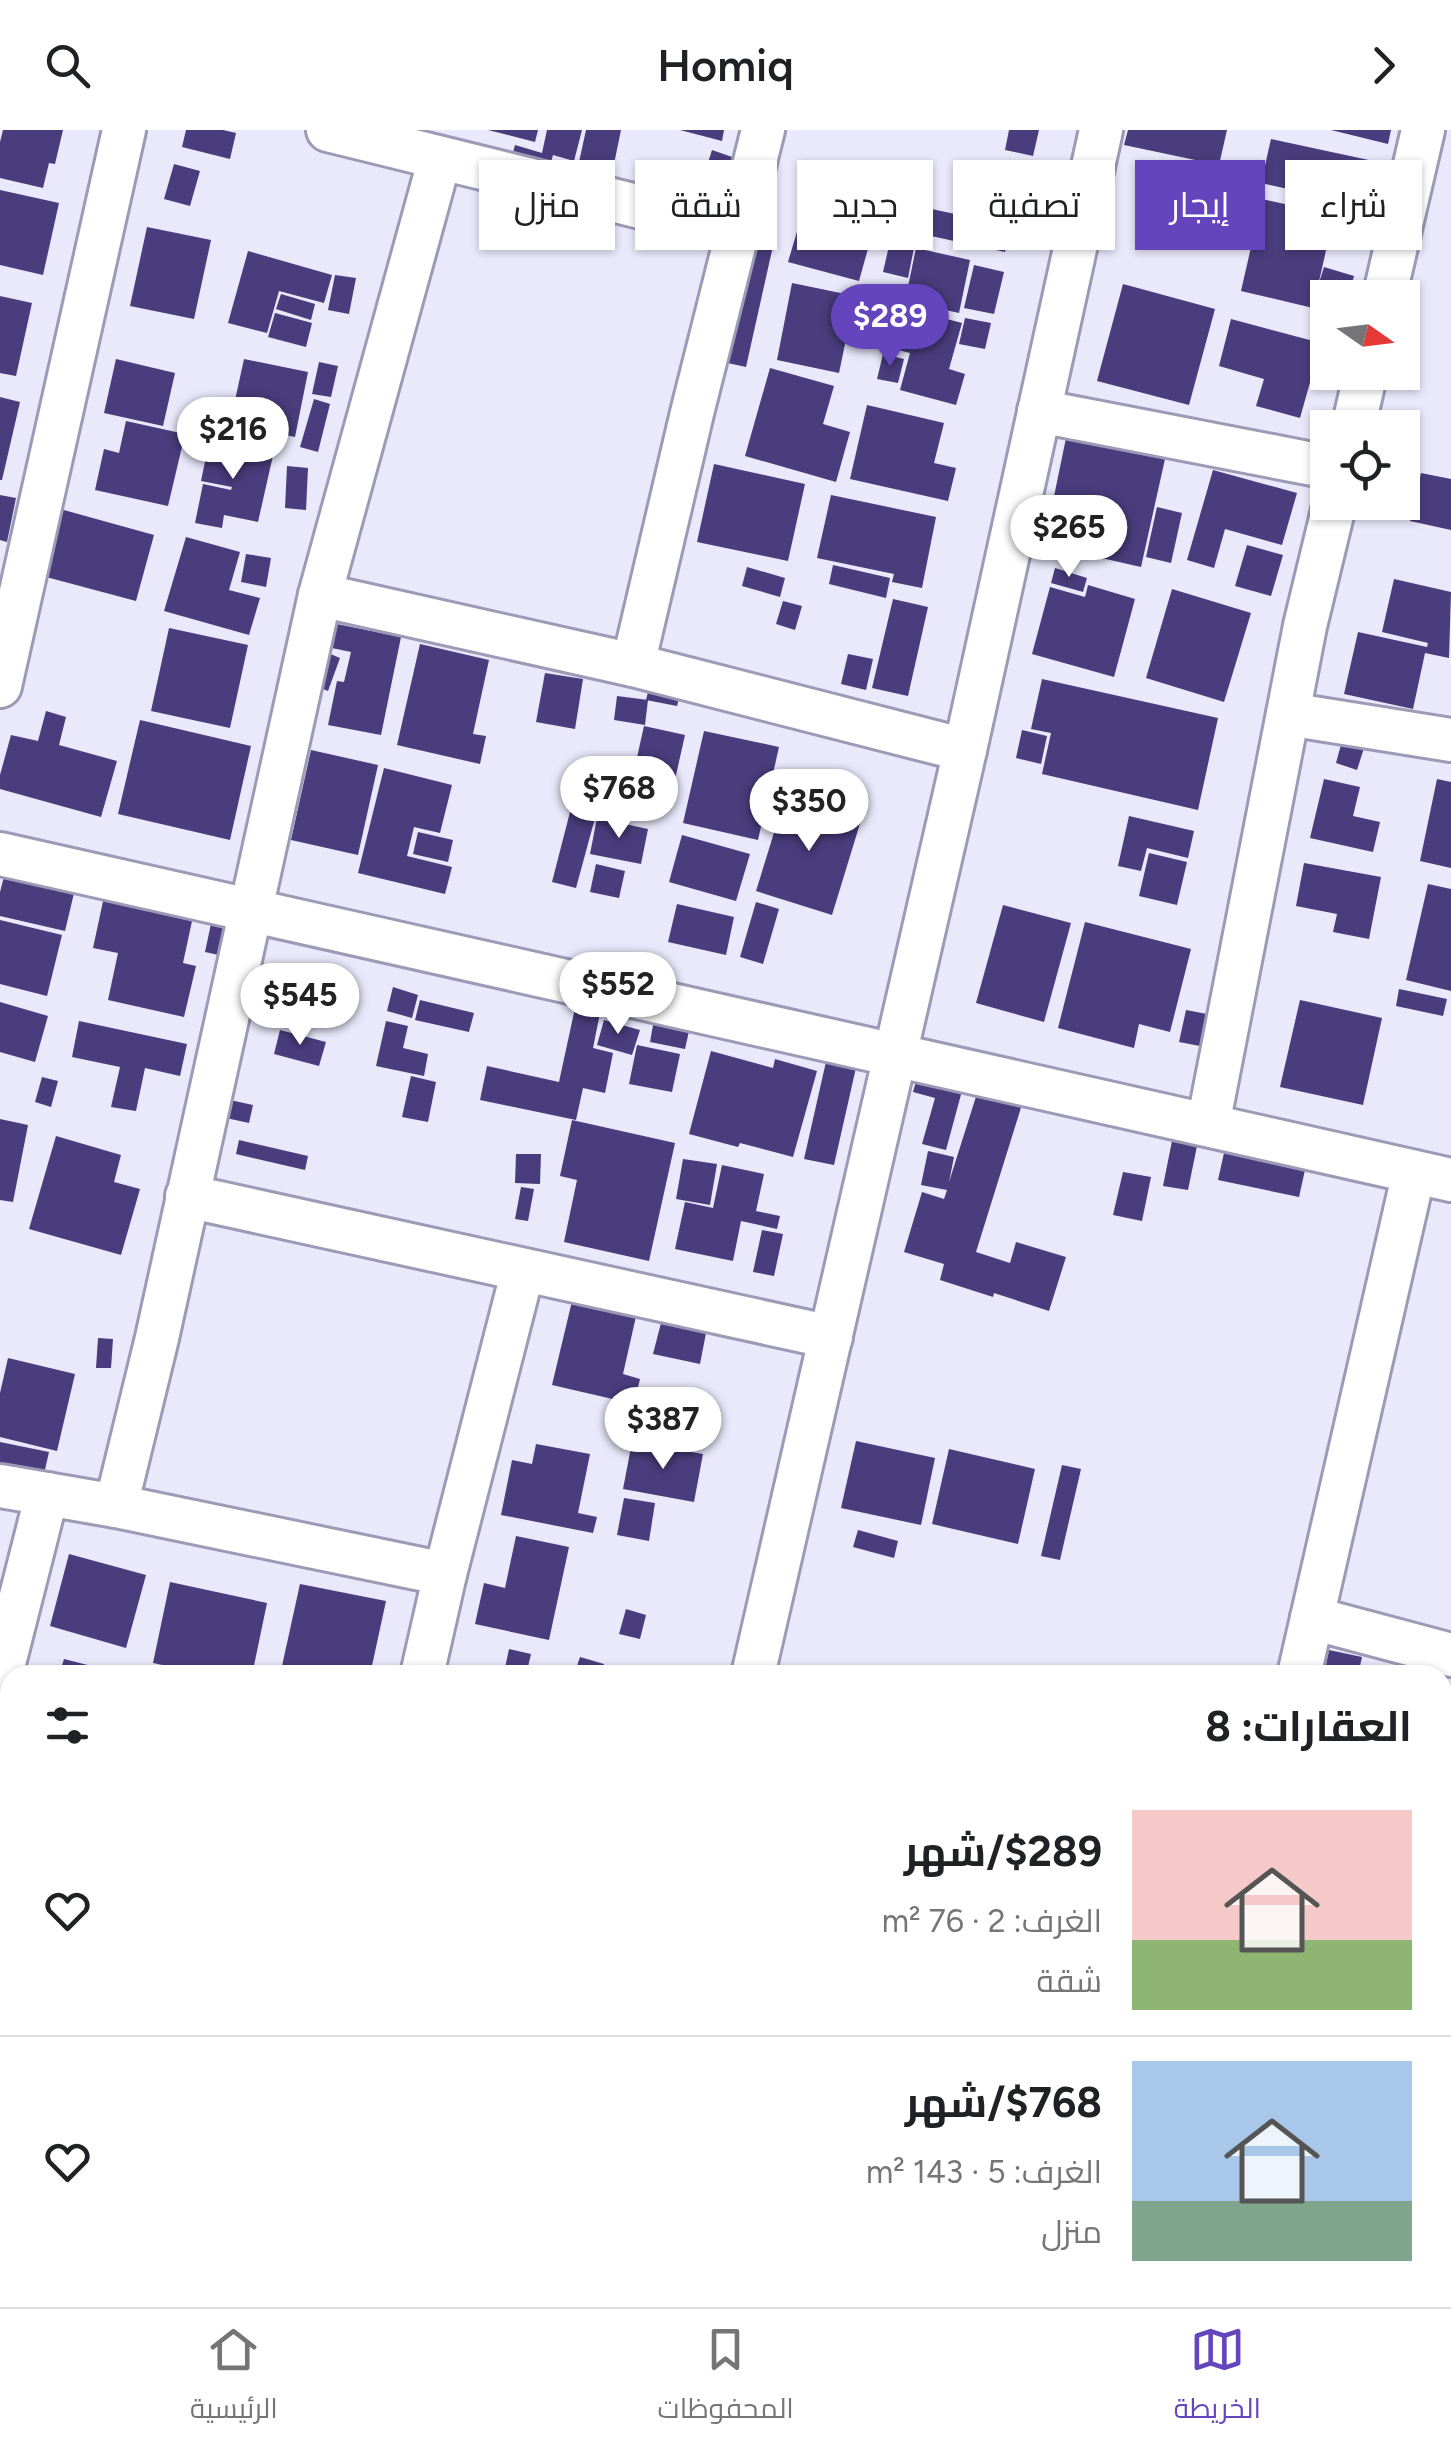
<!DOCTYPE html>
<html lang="ar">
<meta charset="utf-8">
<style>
:root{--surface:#fff;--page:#f2f2f2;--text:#202124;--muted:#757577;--line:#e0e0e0;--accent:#6445be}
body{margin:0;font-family:Figtree,Cairo,sans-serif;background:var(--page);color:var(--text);direction:rtl;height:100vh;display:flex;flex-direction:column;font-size:38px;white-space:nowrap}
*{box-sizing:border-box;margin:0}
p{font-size:32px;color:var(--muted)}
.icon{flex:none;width:55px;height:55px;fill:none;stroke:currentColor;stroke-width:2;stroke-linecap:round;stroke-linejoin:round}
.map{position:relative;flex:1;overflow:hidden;direction:ltr}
.panel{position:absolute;left:0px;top:1535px;width:1452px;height:642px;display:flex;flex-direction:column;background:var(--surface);border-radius:30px 30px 0 0;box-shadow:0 2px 8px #0004;direction:rtl}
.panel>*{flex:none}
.hud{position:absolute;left:30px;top:30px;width:1392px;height:90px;direction:rtl;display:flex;gap:20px}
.needle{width:65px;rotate:104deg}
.controls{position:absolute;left:1310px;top:150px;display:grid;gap:20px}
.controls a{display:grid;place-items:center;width:110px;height:110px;border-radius:0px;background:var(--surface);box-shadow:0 2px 8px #0004;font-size:50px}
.price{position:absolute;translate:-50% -85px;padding:0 22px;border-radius:35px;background:#fff;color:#222;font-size:32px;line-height:65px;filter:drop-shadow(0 2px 5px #0008)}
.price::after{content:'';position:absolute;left:50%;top:60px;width:30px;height:22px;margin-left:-15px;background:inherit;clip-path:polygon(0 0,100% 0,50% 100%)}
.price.selected{background:var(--accent);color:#fff}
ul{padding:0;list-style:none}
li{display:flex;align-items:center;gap:30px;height:250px;padding:0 40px}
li+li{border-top:2px solid var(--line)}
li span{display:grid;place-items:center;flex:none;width:280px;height:200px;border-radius:0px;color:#555}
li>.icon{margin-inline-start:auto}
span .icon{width:120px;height:120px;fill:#fffc;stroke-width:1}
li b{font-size:42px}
h2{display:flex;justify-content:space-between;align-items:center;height:120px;padding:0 40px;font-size:42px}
.pill{padding:0 35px;border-radius:0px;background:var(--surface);box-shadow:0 2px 8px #0004;font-size:35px;line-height:90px}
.pill.selected{background:var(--accent);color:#fff}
header{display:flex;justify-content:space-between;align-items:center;height:130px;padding:0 40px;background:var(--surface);font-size:45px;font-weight:600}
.menu{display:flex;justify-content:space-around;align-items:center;height:140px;border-top:2px solid var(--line);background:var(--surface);font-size:28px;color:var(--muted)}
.menu a{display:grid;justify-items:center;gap:5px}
.menu .selected{color:var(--accent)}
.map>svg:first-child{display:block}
.building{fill:#493d7d}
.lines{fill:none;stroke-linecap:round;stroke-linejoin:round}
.minor-casing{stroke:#9d9ab6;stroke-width:48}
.tertiary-casing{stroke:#9d9ab6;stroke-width:58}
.minor{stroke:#fff;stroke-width:42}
.tertiary{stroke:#fff;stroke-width:52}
</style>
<header><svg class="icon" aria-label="forward" viewBox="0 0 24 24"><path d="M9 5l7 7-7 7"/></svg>Homiq<svg class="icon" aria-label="search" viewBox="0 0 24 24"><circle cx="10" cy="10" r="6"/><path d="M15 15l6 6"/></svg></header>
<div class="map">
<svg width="1451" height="2177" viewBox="0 0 1451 2177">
<rect width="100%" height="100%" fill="#eae9fb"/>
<g class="building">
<polygon points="3,0 63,0 55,34 49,33 43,58 0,48 0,12"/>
<polygon points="186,0 223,0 236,3 230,29 182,17"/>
<polygon points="488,0 538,0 535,12"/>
<polygon points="547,0 582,0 574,31 553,25 543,59 506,48 515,15 542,23"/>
<polygon points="586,0 621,0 613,39 579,32"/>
<polygon points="680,0 724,0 722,11"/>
<polygon points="1009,0 1039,0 1033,26 1005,20"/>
<polygon points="1128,0 1227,0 1219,35 1124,15"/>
<polygon points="1331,0 1391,0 1388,14"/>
<polygon points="1271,9 1378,32 1369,77 1261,53"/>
<polygon points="712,20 735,28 724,65 700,58"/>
<polygon points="174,34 200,41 190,76 164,69"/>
<polygon points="1176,44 1247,61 1241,85 1171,68"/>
<polygon points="0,60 59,73 43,145 0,135"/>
<polygon points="814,61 879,79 859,151 788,132 801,88 807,90"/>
<polygon points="1262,69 1334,85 1318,156 1324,137 1354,146 1348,168 1328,169 1316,165 1313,178 1241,161"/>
<polygon points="899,72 1011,96 1005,122 917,103 908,148 883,142"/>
<polygon points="147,97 211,110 194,189 130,176"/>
<polygon points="740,109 773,116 746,237 714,230"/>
<polygon points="916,118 970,130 959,183 905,171"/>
<polygon points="248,121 332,145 324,173 279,161 267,203 228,193"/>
<polygon points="974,135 1004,142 994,184 964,178"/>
<polygon points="335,145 356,148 349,184 328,180"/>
<polygon points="792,153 855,166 839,243 777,230"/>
<polygon points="1123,154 1215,179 1189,275 1097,251"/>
<polygon points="281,164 315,174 311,190 276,179"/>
<polygon points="0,166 32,173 16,246 0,243"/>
<polygon points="894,175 962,193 949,239 965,244 956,275 900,260 910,223 883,216"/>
<polygon points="275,183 312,193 306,217 268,207"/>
<polygon points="965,188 991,193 985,219 959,214"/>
<polygon points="1231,189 1321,213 1300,288 1256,276 1264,249 1219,236"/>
<polygon points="883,224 904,229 898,253 877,249"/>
<polygon points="116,229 175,243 163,296 104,283"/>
<polygon points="244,229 308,242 295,307 230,293"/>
<polygon points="319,232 338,236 331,267 312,264"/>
<polygon points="770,238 834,256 823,294 850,302 836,352 745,326"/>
<polygon points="0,267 20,272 2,350 0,350"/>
<polygon points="314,269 330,274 318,322 300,317"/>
<polygon points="867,275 944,293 934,333 956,338 948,371 850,349"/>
<polygon points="126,291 185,304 168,376 95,360 104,319 119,323"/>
<polygon points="210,307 274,321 258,392 224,385 222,398 195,393 203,354 231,360 232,357 201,351"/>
<polygon points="1066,308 1165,329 1141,437 1044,415"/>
<polygon points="714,334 805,354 788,431 697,412"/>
<polygon points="287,336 308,338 306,380 285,378"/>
<polygon points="1213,340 1297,363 1282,415 1225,399 1214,438 1187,430"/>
<polygon points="1421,343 1451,349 1451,400 1410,391"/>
<polygon points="0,365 16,368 7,412 0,410"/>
<polygon points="831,365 936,387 922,458 892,452 894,444 817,428"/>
<polygon points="53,377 154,405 136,471 35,444"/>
<polygon points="1157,377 1182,383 1171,433 1146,427"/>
<polygon points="186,407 240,422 229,460 260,468 249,505 164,481"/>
<polygon points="1247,415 1283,425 1271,466 1235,456"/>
<polygon points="246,424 271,428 266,457 241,452"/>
<polygon points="833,435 890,448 886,468 829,454"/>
<polygon points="747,437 785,448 780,467 742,456"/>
<polygon points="1055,438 1087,448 1083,462 1051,453"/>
<polygon points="1394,449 1451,462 1449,528 1425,523 1413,579 1344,564 1358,502 1427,517 1428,513 1382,502"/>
<polygon points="1088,455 1135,469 1114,547 1032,524 1050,457 1085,467"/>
<polygon points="1172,459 1251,483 1224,572 1146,548"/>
<polygon points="893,469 928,477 908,566 872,558"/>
<polygon points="783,471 802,476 795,500 776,494"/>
<polygon points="332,493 401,507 381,605 328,595 337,551 344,552 351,522 327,517"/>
<polygon points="169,498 248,515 230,598 151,581"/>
<polygon points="420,514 489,530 473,604 486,606 480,634 397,615"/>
<polygon points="321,520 340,528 328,561 308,553"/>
<polygon points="848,524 873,529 866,560 841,554"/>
<polygon points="545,543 583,549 575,599 536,592"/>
<polygon points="1042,549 1218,588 1198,680 1042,644 1051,603 1031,599"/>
<polygon points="650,554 681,560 677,576 646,570"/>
<polygon points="617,566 648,570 645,595 614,590"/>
<polygon points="46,581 66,587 59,615 117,631 101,687 0,659 0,645 11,605 38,611"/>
<polygon points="140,590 251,616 230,710 118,684"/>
<polygon points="644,596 685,605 668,681 627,672"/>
<polygon points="1022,600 1047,606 1041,634 1016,628"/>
<polygon points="704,601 779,617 758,710 683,693"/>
<polygon points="1342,611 1364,618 1357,640 1336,633"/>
<polygon points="311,620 378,635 358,725 291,710"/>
<polygon points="384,638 452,655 440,703 414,697 407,726 452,737 445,764 358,743"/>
<polygon points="803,639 842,650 835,675 797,665"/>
<polygon points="1324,649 1360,657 1353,686 1380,692 1373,722 1310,708"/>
<polygon points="1437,649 1451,652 1451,738 1420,731"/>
<polygon points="786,664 862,687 832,785 756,761"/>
<polygon points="570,682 595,688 576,758 552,752"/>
<polygon points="1129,686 1194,701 1188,728 1147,718 1141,741 1118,736"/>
<polygon points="597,688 648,699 641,734 590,724"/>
<polygon points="418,702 453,710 448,732 413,724"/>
<polygon points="682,705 750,724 736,771 669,752"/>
<polygon points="1149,723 1187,732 1177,775 1139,766"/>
<polygon points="1304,733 1381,747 1369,809 1333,802 1337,784 1296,776"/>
<polygon points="596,734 625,741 619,768 590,762"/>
<polygon points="5,743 75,759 65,801 0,786 0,762"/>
<polygon points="1428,754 1451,759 1451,861 1406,850"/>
<polygon points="105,762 194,782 183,833 196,836 184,887 108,870 118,823 93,818"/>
<polygon points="756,772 779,779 763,834 740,827"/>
<polygon points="677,774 734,787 726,825 668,812"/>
<polygon points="1003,775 1071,793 1044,892 976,873"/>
<polygon points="212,789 230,792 223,826 205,822"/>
<polygon points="0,790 62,805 47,866 0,854"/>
<polygon points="1085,792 1191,819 1170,902 1139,894 1134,918 1058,898"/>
<polygon points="393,857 418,865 412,888 387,881"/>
<polygon points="1399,859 1447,869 1443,886 1396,876"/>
<polygon points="420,870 474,883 469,902 415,890"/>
<polygon points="1300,870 1382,888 1363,975 1280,957"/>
<polygon points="0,872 48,886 35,932 0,922"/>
<polygon points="575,878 600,883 593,918 613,923 605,963 583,958 576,990 480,970 487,936 559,952"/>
<polygon points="1186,880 1207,884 1200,916 1179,912"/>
<polygon points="655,884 691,892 685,919 650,912"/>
<polygon points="604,890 640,900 632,925 597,915"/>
<polygon points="79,891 187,914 180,946 145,938 136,981 111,977 120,937 72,927"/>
<polygon points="386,891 408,896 403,918 428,924 424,946 376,936"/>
<polygon points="280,900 326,912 319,936 274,924"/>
<polygon points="830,914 860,920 834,1035 804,1029"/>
<polygon points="637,915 680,924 672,962 629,954"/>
<polygon points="711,921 773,938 775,929 817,941 793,1027 740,1013 738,1017 689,1004"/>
<polygon points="921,934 966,946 946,1020 922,1014 935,968 913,962"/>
<polygon points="411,946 436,952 428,992 402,987"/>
<polygon points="42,947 58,951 51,977 35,972"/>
<polygon points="980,954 1024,968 976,1122 1010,1133 1016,1112 1066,1127 1049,1181 994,1163 993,1167 940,1150 944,1134 904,1122 922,1062 944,1069 947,1060 921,1055 928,1021 954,1027 949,1052"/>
<polygon points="230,970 253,975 249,993 226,988"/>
<polygon points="0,989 28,995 13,1072 0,1070"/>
<polygon points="572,990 675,1013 649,1131 564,1112 577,1050 560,1046"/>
<polygon points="56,1006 121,1025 114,1052 140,1059 121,1125 29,1099"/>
<polygon points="239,1010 308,1026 305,1040 236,1024"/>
<polygon points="1172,1011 1197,1016 1188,1060 1163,1056"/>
<polygon points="1224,1023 1305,1040 1299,1067 1218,1050"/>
<polygon points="516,1024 541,1024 540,1054 515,1053"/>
<polygon points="683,1029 717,1034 710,1075 676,1069"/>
<polygon points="722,1035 764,1044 756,1081 780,1086 777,1099 741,1091 733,1131 675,1119 685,1072 713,1078"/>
<polygon points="1123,1042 1151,1047 1142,1091 1113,1085"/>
<polygon points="521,1057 534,1059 528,1091 515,1089"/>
<polygon points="762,1100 783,1104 774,1146 753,1142"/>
<polygon points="573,1167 637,1182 623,1244 640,1249 634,1274 552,1255"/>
<polygon points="661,1193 706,1203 700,1234 653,1224"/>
<polygon points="98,1208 113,1209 111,1238 96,1238"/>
<polygon points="8,1228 75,1244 57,1321 0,1307 0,1263"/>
<polygon points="856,1311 935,1328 921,1395 841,1378"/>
<polygon points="0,1312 49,1322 44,1344 0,1335"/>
<polygon points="632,1312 703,1324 694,1372 623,1359"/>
<polygon points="536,1314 590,1324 578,1383 597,1387 593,1403 501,1385 512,1330 532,1334"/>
<polygon points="949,1319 1035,1339 1018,1414 932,1394"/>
<polygon points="1062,1335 1081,1339 1060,1430 1041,1426"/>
<polygon points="624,1368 655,1373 649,1411 617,1405"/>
<polygon points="858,1400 898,1411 894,1428 853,1417"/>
<polygon points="516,1406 569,1417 549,1510 475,1494 484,1453 505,1458"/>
<polygon points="69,1424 146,1445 126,1518 50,1496"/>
<polygon points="170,1452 267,1473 252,1545 209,1545 153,1533"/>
<polygon points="300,1454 386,1471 370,1545 280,1545"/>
<polygon points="626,1479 646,1485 640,1509 619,1504"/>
<polygon points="509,1519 531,1524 526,1545 504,1543"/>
<polygon points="1329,1520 1362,1527 1358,1545 1325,1540"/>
<polygon points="580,1527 604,1534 600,1545 574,1545"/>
<polygon points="64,1529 123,1544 123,1545 59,1545"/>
<polygon points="0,1862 10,1864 10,1909 8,1909 1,1934"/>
<polygon points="1449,1909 1451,1910 1451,1955 1442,1953"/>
<polygon points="6,1956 10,1957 10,1996 0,1993 0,1977"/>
<polygon points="0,2002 10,2004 10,2034 0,2032"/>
<polygon points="164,2168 187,2168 223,2177 162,2177"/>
<polygon points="385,2168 453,2168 458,2169 456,2177 383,2177"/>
<polygon points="487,2168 540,2168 538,2177 484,2177"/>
<polygon points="763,2168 819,2168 831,2171 829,2177 760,2177"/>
<polygon points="1281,2168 1337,2168 1335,2177 1314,2177"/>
<polygon points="1357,2168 1398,2168 1436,2177 1355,2177"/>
</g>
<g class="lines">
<g class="minor-casing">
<g id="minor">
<polyline points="328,0 738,101"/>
<polyline points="1384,168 1423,0"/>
<polyline points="1039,281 1328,337"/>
<polyline points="1353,298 1366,242"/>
<polyline points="320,465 633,535 965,620"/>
<polyline points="633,535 692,283 763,0"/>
<polyline points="0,556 124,0"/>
<polyline points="1288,584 1451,610"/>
<polyline points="0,724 1451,1050"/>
<polyline points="1208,995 1305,496 1335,372"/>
<polyline points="187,1066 831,1207"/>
<polyline points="0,1356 116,1376 445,1444"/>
<polyline points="116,1376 157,1208 320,465 440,28"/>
<polyline points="1312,1488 1451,1525"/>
<polyline points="422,1545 445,1444 523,1140"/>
<polyline points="753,1545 965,620 1101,0"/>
<polyline points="1299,1545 1414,1042"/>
<polyline points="0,1549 47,1364"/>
<polyline points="10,2177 13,2168"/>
<polyline points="313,2177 315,2168"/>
<polyline points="608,2177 610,2168"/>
<polyline points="904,2177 906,2168"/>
<polyline points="1215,2177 1218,2168"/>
</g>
</g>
<g class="tertiary-casing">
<g id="tertiary">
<polyline points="0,1763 10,1765"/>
<polyline points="1442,2088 1451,2090"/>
</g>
</g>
<use href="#minor" class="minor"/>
<use href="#tertiary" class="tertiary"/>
</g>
</svg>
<div class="controls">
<a><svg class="needle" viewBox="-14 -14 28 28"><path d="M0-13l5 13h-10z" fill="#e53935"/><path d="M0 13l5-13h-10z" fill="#757577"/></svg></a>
<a><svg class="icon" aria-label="locate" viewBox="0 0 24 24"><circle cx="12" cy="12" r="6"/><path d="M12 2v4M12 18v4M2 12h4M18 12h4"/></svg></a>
</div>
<b class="price selected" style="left:890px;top:239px">$289</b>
<b class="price" style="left:233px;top:352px">$216</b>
<b class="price" style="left:1069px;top:450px">$265</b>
<b class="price" style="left:619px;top:711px">$768</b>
<b class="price" style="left:809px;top:724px">$350</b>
<b class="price" style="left:618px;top:907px">$552</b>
<b class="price" style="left:300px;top:918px">$545</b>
<b class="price" style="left:663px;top:1342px">$387</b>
<div class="hud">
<a class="pill">شراء</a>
<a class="pill selected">إيجار</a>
<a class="pill">تصفية</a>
<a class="pill">جديد</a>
<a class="pill">شقة</a>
<a class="pill">منزل</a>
</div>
<section class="panel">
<h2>العقارات: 8<svg class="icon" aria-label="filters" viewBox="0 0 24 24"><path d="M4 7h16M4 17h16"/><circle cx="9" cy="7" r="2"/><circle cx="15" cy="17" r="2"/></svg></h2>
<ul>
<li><span style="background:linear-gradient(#f6c9c9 65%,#8fb573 0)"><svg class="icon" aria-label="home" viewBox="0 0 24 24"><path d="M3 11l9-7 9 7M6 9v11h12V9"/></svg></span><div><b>$289/شهر</b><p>الغرف: 2 · 76 m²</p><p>شقة</p></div><svg class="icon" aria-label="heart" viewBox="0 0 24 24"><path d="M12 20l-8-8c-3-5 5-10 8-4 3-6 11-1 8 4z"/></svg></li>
<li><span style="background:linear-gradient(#a9c7e8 70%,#7fa58c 0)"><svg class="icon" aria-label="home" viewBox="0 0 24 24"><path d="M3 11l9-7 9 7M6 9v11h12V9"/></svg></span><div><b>$768/شهر</b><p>الغرف: 5 · 143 m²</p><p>منزل</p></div><svg class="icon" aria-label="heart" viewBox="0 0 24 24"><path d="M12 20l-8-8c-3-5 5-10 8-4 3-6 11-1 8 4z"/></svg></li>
</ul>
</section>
</div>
<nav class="menu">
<a class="selected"><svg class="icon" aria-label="map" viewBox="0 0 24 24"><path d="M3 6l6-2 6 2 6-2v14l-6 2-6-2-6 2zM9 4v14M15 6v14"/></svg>الخريطة</a>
<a><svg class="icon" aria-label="saved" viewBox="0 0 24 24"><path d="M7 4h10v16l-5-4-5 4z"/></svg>المحفوظات</a>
<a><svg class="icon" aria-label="home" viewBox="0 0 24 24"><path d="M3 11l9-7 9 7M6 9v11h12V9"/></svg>الرئيسية</a>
</nav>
